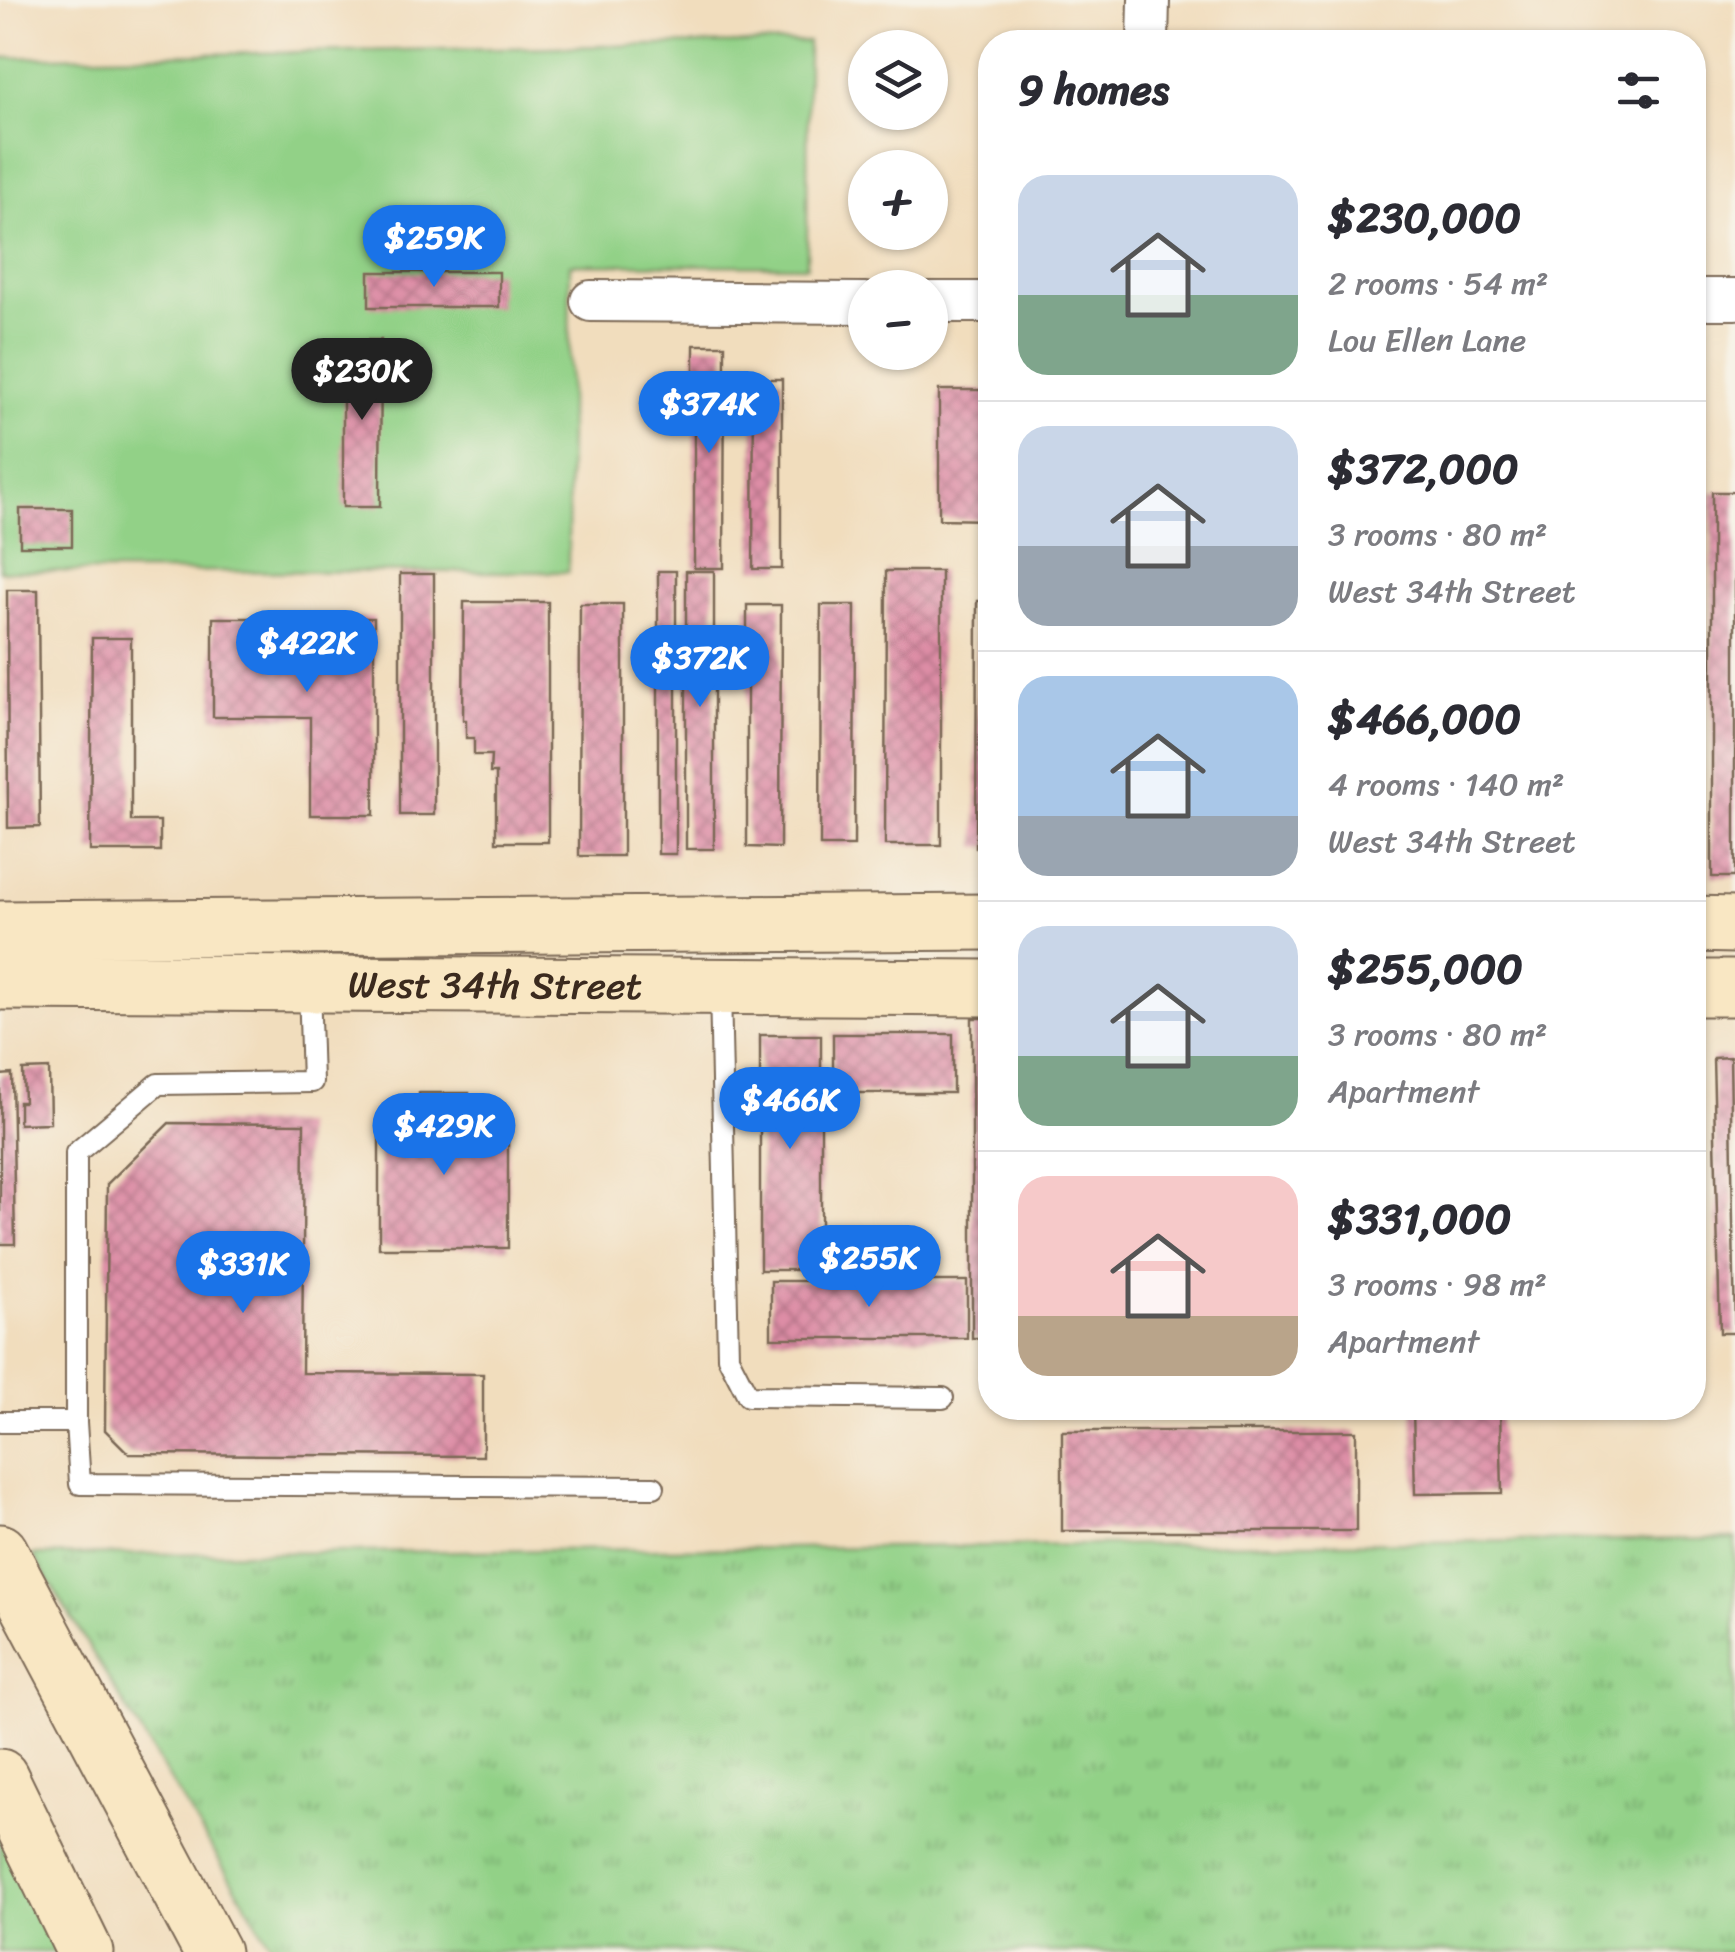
<!DOCTYPE html>
<meta charset="utf-8">
<style>
:root{--surface:#fff;--page:#f2f2f3;--text:#2b2b33;--muted:#7c7c81;--line:#e1e1e2;--accent:#1a73e8}
body{margin:0;font-family:Sriracha,sans-serif;background:var(--page);color:var(--text);height:100vh;display:flex;flex-direction:column;font-size:38px;white-space:nowrap}
*{box-sizing:border-box;margin:0}
p{font-size:32px;color:var(--muted)}
.icon{flex:none;width:55px;height:55px;fill:none;stroke:currentColor;stroke-width:2;stroke-linecap:round;stroke-linejoin:round}
.map{position:relative;flex:1;overflow:hidden}
.side{position:absolute;left:978px;top:30px;width:728px;height:1390px;display:flex;flex-direction:column;background:var(--surface);border-radius:40px;box-shadow:0 2px 8px #0004}
.side>*{flex:none}
.controls{position:absolute;left:848px;top:30px;display:grid;gap:20px}
.controls a{display:grid;place-items:center;width:100px;height:100px;border-radius:50%;background:var(--surface);box-shadow:0 2px 8px #0004;font-size:50px}
.price{position:absolute;translate:-50% -85px;padding:0 22px;border-radius:35px;background:var(--accent);color:#fff;font-size:32px;line-height:65px;filter:drop-shadow(0 2px 5px #0008)}
.price::after{content:'';position:absolute;left:50%;top:60px;width:30px;height:22px;margin-left:-15px;background:inherit;clip-path:polygon(0 0,100% 0,50% 100%)}
.price.on{background:#222;color:#fff}
ul{padding:0;list-style:none}
li{display:flex;align-items:center;gap:30px;height:250px;padding:0 40px}
li+li{border-top:2px solid var(--line)}
li span{display:grid;place-items:center;flex:none;width:280px;height:200px;border-radius:30px;color:#555}
li>.icon{margin-inline-start:auto}
span .icon{width:120px;height:120px;fill:#fffc;stroke-width:1}
li b{font-size:42px}
h2{display:flex;justify-content:space-between;align-items:center;height:120px;padding:0 40px;font-size:42px}
.map>svg:first-child{display:block}
.grass{fill:url(#grass-tufts);stroke:#667e52;stroke-width:2.5}
.park{fill:#92d187;stroke:#667e52;stroke-width:2.5}
.building{fill:url(#building-cross-hatch)}
.lines{fill:none;stroke-linecap:round;stroke-linejoin:round}
.lane-casing{stroke:#7b6956;stroke-width:24}
.street-casing{stroke:#7b6956;stroke-width:44}
.secondary-casing{stroke:#7b6956;stroke-width:59}
.lane{stroke:#fff;stroke-width:20}
.street{stroke:#fff;stroke-width:40}
.secondary{stroke:#f9e7c3;stroke-width:55}
.labels{text-anchor:middle;dominant-baseline:central;stroke-width:8;stroke-linejoin:round;paint-order:stroke}
.street-label{font-size:38px;fill:#3b2a1e;stroke:#f7f3e8}
</style>
<div class="map">
<svg width="1735" height="1952" viewBox="0 0 1735 1952">
<defs>
<pattern id="grass-tufts" width="24" height="20" patternUnits="userSpaceOnUse" patternTransform="scale(2.5)"><rect width="24" height="20" fill="#92d187"/><path d="M3 7l-1-3M5 7V3M7 7l1-3M15 17l-1-3M17 17v-4M19 17l1-3" fill="none" stroke="#78aa6e"/></pattern>
<pattern id="building-cross-hatch" width="8" height="8" patternUnits="userSpaceOnUse" patternTransform="scale(2.5)"><rect width="8" height="8" fill="#dd8da6"/><path d="M0 0l8 8M0 8l8-8" fill="none" stroke="#b47387"/></pattern>
</defs>
<rect width="100%" height="100%" fill="#f7f3e8"/>
<filter id="ink" filterUnits="userSpaceOnUse"><feTurbulence type="fractalNoise" baseFrequency=".01" numOctaves="2"/><feDisplacementMap in="SourceGraphic" scale="20" xChannelSelector="R" yChannelSelector="G"/><feConvolveMatrix kernelMatrix="1 2 1 2 8 2 1 2 1" color-interpolation-filters="sRGB"/></filter>
<filter id="wash" filterUnits="userSpaceOnUse"><feTurbulence type="fractalNoise" baseFrequency=".0048" numOctaves="4" result="noise"/><feDisplacementMap in="SourceGraphic" scale="40" xChannelSelector="R" yChannelSelector="G"/><feGaussianBlur stdDeviation="2.25" result="paint"/><feColorMatrix in="noise" values="0 0 0 0 0 0 0 0 0 0 0 0 0 0 0 0 0 1.4 0 .05"/><feComposite in="paint" operator="in"/></filter>
<g filter="url(#wash)">
<rect width="100%" height="100%" fill="#f1ddbd"/>
<polygon class="grass" points="1735,1539 1735,1952 275,1952 33,1555"/>
<g class="park">
<polygon points="808,42 807,266 570,264 568,572 0,571 0,58"/>
<polygon points="0,1805 78,1952 0,1952"/>
</g>
<g id="blocks">
<g class="building">
<rect x="369" y="272" width="130" height="35"/>
<polygon points="343,340 381,340 380,507 343,507"/>
<polygon points="694,345 725,345 724,568 694,568"/>
<polygon points="754,379 782,379 782,569 753,569"/>
<polygon points="939,390 990,390 990,520 939,519"/>
<rect x="1712" y="492" width="23" height="385"/>
<rect x="20" y="509" width="52" height="37"/>
<rect x="658" y="571" width="18" height="283"/>
<rect x="686" y="571" width="28" height="278"/>
<polygon points="886,571 941,571 941,845 885,845"/>
<rect x="400" y="574" width="34" height="241"/>
<polygon points="7,590 38,590 40,827 8,828"/>
<polygon points="977,601 990,601 990,847 976,847"/>
<polygon points="464,602 548,602 548,842 496,842 496,773 490,773 491,755 474,755 474,738 466,738 466,720 463,720"/>
<polygon points="580,604 623,604 623,856 579,856"/>
<polygon points="747,605 781,605 780,848 747,847"/>
<polygon points="821,605 855,605 854,846 820,846"/>
<polygon points="213,618 374,618 374,815 310,815 310,717 213,717"/>
<polygon points="92,638 131,638 131,821 160,821 160,851 90,851"/>
<rect x="972" y="1018" width="18" height="320"/>
<rect x="833" y="1034" width="120" height="59"/>
<rect x="760" y="1035" width="61" height="235"/>
<polygon points="1730,1057 1735,1333 1720,1333 1713,1058"/>
<polygon points="49,1069 50,1123 19,1124 19,1102 24,1102 23,1070"/>
<polygon points="12,1074 15,1244 0,1244 0,1075"/>
<polygon points="419,1093 469,1093 469,1118 508,1118 508,1248 379,1248 379,1118 419,1118"/>
<polygon points="169,1123 304,1124 302,1373 483,1374 483,1456 129,1454 105,1430 107,1184"/>
<rect x="771" y="1281" width="196" height="57"/>
<polygon points="1413,1408 1500,1408 1502,1493 1415,1494"/>
<rect x="1062" y="1431" width="294" height="100"/>
</g>
</g>
</g>
<g filter="url(#ink)">
<use href="#blocks" fill-opacity="0" stroke="#7b6956" stroke-width="2.5"/>
<g class="lines">
<g class="lane-casing">
<g id="lane">
<polyline points="720,988 728,1357 748,1396 943,1398"/>
<polyline points="0,1422 76,1422 80,1484 654,1487"/>
<polyline points="76,1422 76,1153 158,1084 312,1082 309,985"/>
</g>
</g>
<g class="street-casing">
<g id="street">
<polyline points="1148,42 1149,0"/>
<polyline points="1692,299 1735,299"/>
<polyline points="591,301 865,303"/>
<polyline points="930,302 990,302"/>
</g>
</g>
<g class="secondary-casing">
<g id="secondary">
<polyline points="1692,924 1735,925"/>
<polyline points="0,929 990,922"/>
<path id="s1" d="M 0,982 L 990,988"/>
<polyline points="1692,988 1735,988"/>
<polyline points="0,1552 212,1952"/>
<polyline points="0,1777 85,1952"/>
</g>
</g>
<use href="#lane" class="lane"/>
<use href="#street" class="street"/>
<use href="#secondary" class="secondary"/>
</g>
</g>
<g class="labels">
<g class="street-label">
<text stroke="none"><textPath href="#s1" startOffset="495">West 34th Street</textPath></text>
</g>
</g>
</svg>
<div class="controls">
<a><svg class="icon" aria-label="layers" viewBox="0 0 24 24"><path d="M12 4l9 5-9 5-9-5zM3 14l9 5 9-5"/></svg></a>
<a>+</a>
<a>−</a>
</div>
<b class="price" style="left:434px;top:290px">$259K</b>
<b class="price on" style="left:362px;top:423px">$230K</b>
<b class="price" style="left:709px;top:456px">$374K</b>
<b class="price" style="left:307px;top:695px">$422K</b>
<b class="price" style="left:700px;top:710px">$372K</b>
<b class="price" style="left:790px;top:1152px">$466K</b>
<b class="price" style="left:444px;top:1178px">$429K</b>
<b class="price" style="left:869px;top:1310px">$255K</b>
<b class="price" style="left:243px;top:1316px">$331K</b>
<section class="side">
<h2>9 homes<svg class="icon" aria-label="filters" viewBox="0 0 24 24"><path d="M4 7h16M4 17h16"/><circle cx="9" cy="7" r="2"/><circle cx="15" cy="17" r="2"/></svg></h2>
<ul>
<li><span style="background:linear-gradient(#c9d6e8 60%,#7fa58c 0)"><svg class="icon" aria-label="home" viewBox="0 0 24 24"><path d="M3 11l9-7 9 7M6 9v11h12V9"/></svg></span><div><b>$230,000</b><p>2 rooms · 54 m²</p><p>Lou Ellen Lane</p></div></li>
<li><span style="background:linear-gradient(#c9d6e8 60%,#9aa5b1 0)"><svg class="icon" aria-label="home" viewBox="0 0 24 24"><path d="M3 11l9-7 9 7M6 9v11h12V9"/></svg></span><div><b>$372,000</b><p>3 rooms · 80 m²</p><p>West 34th Street</p></div></li>
<li><span style="background:linear-gradient(#a9c7e8 70%,#9aa5b1 0)"><svg class="icon" aria-label="home" viewBox="0 0 24 24"><path d="M3 11l9-7 9 7M6 9v11h12V9"/></svg></span><div><b>$466,000</b><p>4 rooms · 140 m²</p><p>West 34th Street</p></div></li>
<li><span style="background:linear-gradient(#c9d6e8 65%,#7fa58c 0)"><svg class="icon" aria-label="home" viewBox="0 0 24 24"><path d="M3 11l9-7 9 7M6 9v11h12V9"/></svg></span><div><b>$255,000</b><p>3 rooms · 80 m²</p><p>Apartment</p></div></li>
<li><span style="background:linear-gradient(#f6c9c9 70%,#b9a48a 0)"><svg class="icon" aria-label="home" viewBox="0 0 24 24"><path d="M3 11l9-7 9 7M6 9v11h12V9"/></svg></span><div><b>$331,000</b><p>3 rooms · 98 m²</p><p>Apartment</p></div></li>
</ul>
</section>
</div>
